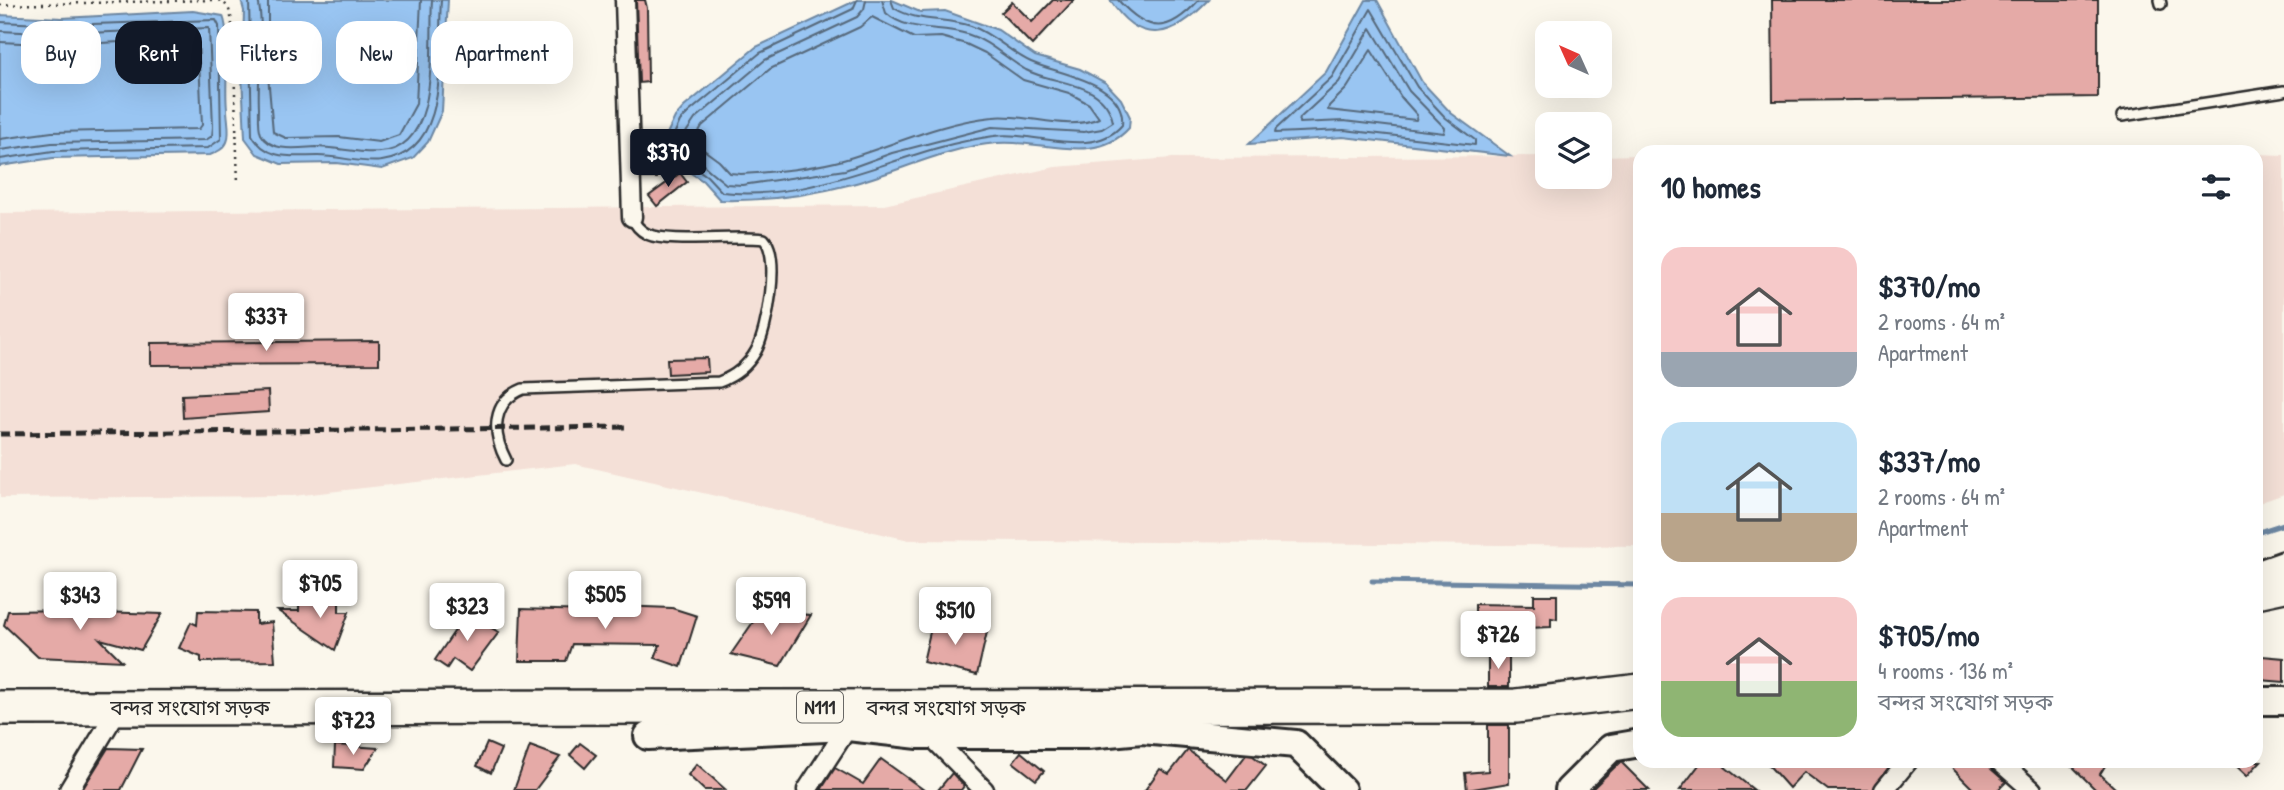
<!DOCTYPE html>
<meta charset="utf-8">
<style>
:root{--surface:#fff;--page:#f2f2f3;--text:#1f2937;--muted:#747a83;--accent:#111827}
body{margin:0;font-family:"Patrick Hand","Noto Sans Bengali",sans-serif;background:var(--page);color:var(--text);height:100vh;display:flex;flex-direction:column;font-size:26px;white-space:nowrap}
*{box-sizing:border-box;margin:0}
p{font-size:23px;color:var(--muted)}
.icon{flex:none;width:38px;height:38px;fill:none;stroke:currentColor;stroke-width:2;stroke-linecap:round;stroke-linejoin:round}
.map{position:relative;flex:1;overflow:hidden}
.details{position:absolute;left:1633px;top:145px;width:630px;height:623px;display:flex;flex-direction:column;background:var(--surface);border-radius:21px;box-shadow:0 7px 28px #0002}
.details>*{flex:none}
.top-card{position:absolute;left:21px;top:21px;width:665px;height:63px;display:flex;gap:14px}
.needle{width:46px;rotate:315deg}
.fabs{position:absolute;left:1535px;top:21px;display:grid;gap:14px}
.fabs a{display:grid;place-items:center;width:77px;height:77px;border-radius:14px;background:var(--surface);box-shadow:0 7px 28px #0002;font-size:35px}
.price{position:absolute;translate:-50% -60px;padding:0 16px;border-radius:7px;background:#fff;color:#222;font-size:23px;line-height:46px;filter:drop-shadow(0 2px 4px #0008)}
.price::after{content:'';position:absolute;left:50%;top:42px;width:21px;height:16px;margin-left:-10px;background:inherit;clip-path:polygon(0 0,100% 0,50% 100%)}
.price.selected{background:var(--accent);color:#fff}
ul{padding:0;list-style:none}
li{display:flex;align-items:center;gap:21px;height:175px;padding:0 28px}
li span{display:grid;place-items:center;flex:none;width:196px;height:140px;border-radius:21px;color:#555}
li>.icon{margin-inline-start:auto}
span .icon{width:84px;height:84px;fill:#fffc;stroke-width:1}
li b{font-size:30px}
h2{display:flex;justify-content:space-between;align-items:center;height:84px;padding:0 28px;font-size:30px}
.pill{padding:0 24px;border-radius:21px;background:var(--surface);box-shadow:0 7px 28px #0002;font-size:24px;line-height:63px}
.pill.selected{background:var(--accent);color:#fff}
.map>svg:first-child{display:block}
.built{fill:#f4e0d7}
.water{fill:#99c5f2;stroke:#6d87a2;stroke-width:2}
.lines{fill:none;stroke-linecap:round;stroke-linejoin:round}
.shore{stroke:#57697b;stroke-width:2}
.stream{stroke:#6d87a2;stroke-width:5}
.building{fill:#e5aaa7;stroke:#2b2b2b;stroke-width:2}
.lane-casing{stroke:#2b2b2b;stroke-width:14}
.street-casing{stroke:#2b2b2b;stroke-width:23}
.secondary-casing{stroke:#2b2b2b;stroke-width:32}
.highway-casing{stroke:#2b2b2b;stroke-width:38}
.path{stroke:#2b2b2b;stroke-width:2.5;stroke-dasharray:2 5;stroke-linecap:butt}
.lane{stroke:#fbf7ec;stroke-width:9}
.street{stroke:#fbf7ec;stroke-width:18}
.secondary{stroke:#fbf7ec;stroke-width:26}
.highway{stroke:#fbf7ec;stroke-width:33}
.rail{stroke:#2b2b2b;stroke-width:5;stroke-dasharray:10 5;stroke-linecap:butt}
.labels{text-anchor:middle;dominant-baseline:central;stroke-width:7;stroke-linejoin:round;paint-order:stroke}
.shield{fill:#fbf7ec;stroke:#696865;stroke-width:2}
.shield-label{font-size:19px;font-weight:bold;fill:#2b2b2b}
.street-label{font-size:21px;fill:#2b2b2b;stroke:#fbf7ec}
</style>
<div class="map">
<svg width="2284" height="790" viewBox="0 0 2284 790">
<rect width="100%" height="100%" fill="#fbf7ec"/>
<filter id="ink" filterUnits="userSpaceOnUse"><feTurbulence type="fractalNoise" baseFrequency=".0143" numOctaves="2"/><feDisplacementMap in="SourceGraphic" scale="14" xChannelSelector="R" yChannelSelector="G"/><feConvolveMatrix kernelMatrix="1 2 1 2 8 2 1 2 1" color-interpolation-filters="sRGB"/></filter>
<g filter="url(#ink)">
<g class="built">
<polygon points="2256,154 2284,155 2284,494 2256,504"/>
<polygon points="1640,155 1640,546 909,540 575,464 293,496 0,498 0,213 884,205 1055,167 1173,158 1547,156 1547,177 1600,177 1600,156"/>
</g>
<g class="water">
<polygon points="241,0 448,0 442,111 428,142 413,158 382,169 337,163 281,164 257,154 245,138 242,75 244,11"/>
<path d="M 857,0 L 892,0 L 920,12 L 945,11 L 998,30 L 1035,56 L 1080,69 L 1106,83 L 1121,99 L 1130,117 L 1129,128 C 1095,166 1041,139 997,143 C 945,147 897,173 848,185 C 806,196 763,201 720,200 L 703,181 L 675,163 L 664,140 L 675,117 L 684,107 L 756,47 Z"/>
<path d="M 1110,0 L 1209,0 C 1175,36 1141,49 1110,0 Z"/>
<polygon points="1366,0 1377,0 1422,82 1451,113 1510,156 1343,137 1249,144 1326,72"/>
<path d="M 193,11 L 223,16 C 231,36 224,84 227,109 C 227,119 231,133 227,142 C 224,149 217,152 210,155 L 53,158 L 0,166 L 0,15 L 62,18 Z"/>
</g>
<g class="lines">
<g class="shore">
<path d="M 249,0 L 252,135 C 267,161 292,156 318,156 C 339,156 363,164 382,161 C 453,151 437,52 441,0"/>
<path d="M 258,0 C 265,28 257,76 259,107 C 259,115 258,127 261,134 C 271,153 298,148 315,147 C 337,147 359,154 380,152 C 442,149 429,43 432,0"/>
<polyline points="268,0 268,75 273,132 286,138 339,137 379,142 399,135 416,104 421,0"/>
<path d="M 857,0 L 853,9 L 760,53 L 689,112 L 680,121 L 672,139 L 680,157 L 707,176 L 722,192 C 818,203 902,148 994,136 C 1033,130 1092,160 1122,125 C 1127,81 1056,74 1031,62 C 1009,52 994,34 971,26 C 945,17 918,23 894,8 L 891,0"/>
<path d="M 866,0 L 864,9 L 857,17 L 765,60 L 695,119 L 681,140 C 683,149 716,176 726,184 L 742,185 L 845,170 L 892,153 L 992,127 L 1084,132 L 1102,129 L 1113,122 C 1105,80 1054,85 1026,70 C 1005,58 990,41 967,34 C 940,25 908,33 886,13 L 882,0"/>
<path d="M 1118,0 C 1149,34 1168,34 1199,0"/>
<polygon points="1371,9 1417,87 1446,118 1475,140 1475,145 1344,130 1275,133 1276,129 1332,77"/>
<path d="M 872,17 L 914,38 L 941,37 L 966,44 L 985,53 L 1023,80 L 1069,93 L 1089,104 L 1099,118 C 1068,132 1026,113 993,117 C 941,122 892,146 843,160 C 810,169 775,172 741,174 L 730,173 L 719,161 L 693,142 L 702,126 L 770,69 L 860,27 Z"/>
<polyline points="0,22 62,25 216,20 219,26 221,139 208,148 53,151 0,159"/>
<polygon points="1371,28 1409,91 1445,128 1444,133 1344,121 1299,123 1300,118 1339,82"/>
<polyline points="0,31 62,34 209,28 213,127 212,136 206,140 52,143 0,150"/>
<polyline points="0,42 62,45 198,38 202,125 199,129 52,132 0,139"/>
<polygon points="1371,50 1401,97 1417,115 1416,120 1328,110 1329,106 1347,88"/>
</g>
<g class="stream">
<polyline points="2256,533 2284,524"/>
<polyline points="1372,581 1640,585"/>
</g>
</g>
<g class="building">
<polygon points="636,0 645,0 647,8 648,82 639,83"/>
<polygon points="1053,0 1074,0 1032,45 1001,13 1012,2 1032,22"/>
<polygon points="1772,0 2098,0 2098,97 1773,101"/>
<rect x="642" y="165" width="15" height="13"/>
<polygon points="680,173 687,182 657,206 649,196"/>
<polygon points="379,341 379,364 151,365 151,343"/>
<polygon points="707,358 708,372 668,374 667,359"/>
<polygon points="268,391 269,412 183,418 182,395"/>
<polygon points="1534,595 1557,595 1557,619 1551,618 1551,627 1475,630 1475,604 1534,605"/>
<polygon points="299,600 339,600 339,612 349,612 335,650 278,611 299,611"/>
<polygon points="589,605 672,608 697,616 681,667 655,658 660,645 572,644 566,661 519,661 521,609 589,611"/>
<polygon points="67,610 65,611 162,614 141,650 100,639 122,661 38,657 4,625 8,611"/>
<polygon points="198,611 256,612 256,624 272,622 275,661 201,662 201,657 179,648 191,622 197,625"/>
<polygon points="760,612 811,615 780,666 731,654"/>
<polygon points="466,614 499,632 470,671 453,659 447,668 435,660"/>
<polygon points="933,619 987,632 977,675 923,662"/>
<polygon points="1488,655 1509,656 1509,687 1488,687"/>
<polygon points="2262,656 2284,658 2284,682 2260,680"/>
<polygon points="1488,725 1509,725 1509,783 1467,790 1465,773 1488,771"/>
<polygon points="487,743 501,749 491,773 477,766"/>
<polygon points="580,743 596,755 585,768 570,755"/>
<polygon points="335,745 378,748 364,769 334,767"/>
<polygon points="530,746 560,757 535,790 514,790"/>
<polygon points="108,748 142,749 121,790 82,790"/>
<polygon points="1188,750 1227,780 1246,755 1253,756 1266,766 1247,790 1145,790 1160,769 1169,774"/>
<polygon points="1021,752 1044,771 1036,780 1013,762"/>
<polygon points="881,759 924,790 821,790 835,768 863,784"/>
<polygon points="1702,761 1731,761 1725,767 1754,790 1680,790"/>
<polygon points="1765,761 1893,761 1873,790 1828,790 1804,772 1789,788"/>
<polygon points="1945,761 1988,761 1991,769 2006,782 1998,790 1974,790"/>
<polygon points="2067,761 2108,761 2100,774 2117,790 2096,790"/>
<polygon points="2231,761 2261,761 2247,776"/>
<polygon points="1621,762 1649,790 1591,790 1619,763"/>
<polygon points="697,764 726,790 704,790 688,775"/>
<polygon points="952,773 964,786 961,790 938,790"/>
</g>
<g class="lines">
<g class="lane-casing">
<g id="lane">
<polyline points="2160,0 2161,4"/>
<polyline points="2122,116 2284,91"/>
<path d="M 506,460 C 492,433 491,402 523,389 L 719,382 C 735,376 747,367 756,351 C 767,331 781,256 764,239 C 734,235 670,244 647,234 C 639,230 635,225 632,217"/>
</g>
</g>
<g class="street-casing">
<g id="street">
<polyline points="625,0 632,217"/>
<polyline points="930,735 984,790"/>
<polyline points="1999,761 2032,790"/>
<polyline points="69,790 119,707"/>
<polyline points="807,790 848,727"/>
<polyline points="1884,790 1908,761"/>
</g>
</g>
<g class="secondary-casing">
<g id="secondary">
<polyline points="2256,575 2284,565"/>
<polyline points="2256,701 2284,701"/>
<polyline points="648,736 848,727 919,735 1087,735 1142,730 1296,744 1342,790"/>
<polyline points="1569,790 1611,748 1640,743"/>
</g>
</g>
<g class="highway-casing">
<g id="highway">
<polyline points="2256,591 2284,585"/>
<polyline points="0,708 1516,706 1640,691"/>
</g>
</g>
<g class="path">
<path d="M 219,0 C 233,6 231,21 233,34 L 238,184"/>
<polyline points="0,5 212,0"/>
</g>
<use href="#lane" class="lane"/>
<use href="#street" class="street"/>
<use href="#secondary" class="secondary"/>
<use href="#highway" class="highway"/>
<polyline class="rail" points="0,434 628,427"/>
</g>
</g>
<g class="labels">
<rect class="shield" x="797" y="691.5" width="46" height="31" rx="5"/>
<g class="shield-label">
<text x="820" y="707">N111</text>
</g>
<g class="street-label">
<text x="190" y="707">বন্দর সংযোগ সড়ক</text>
<text x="946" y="707">বন্দর সংযোগ সড়ক</text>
</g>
</g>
</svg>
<div class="fabs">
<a><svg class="needle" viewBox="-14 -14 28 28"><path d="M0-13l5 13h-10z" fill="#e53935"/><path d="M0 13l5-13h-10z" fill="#747a83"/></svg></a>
<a><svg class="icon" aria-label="layers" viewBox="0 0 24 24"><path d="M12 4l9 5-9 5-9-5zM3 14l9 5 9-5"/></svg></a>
</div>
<b class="price selected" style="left:668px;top:189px">$370</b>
<b class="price" style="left:266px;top:353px">$337</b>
<b class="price" style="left:320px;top:620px">$705</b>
<b class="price" style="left:605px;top:631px">$505</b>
<b class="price" style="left:80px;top:632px">$343</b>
<b class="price" style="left:771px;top:637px">$599</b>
<b class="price" style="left:467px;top:643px">$323</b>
<b class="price" style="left:955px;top:647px">$510</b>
<b class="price" style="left:1498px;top:671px">$726</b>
<b class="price" style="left:353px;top:757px">$723</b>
<div class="top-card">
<a class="pill">Buy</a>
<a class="pill selected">Rent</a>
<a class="pill">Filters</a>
<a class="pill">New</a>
<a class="pill">Apartment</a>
</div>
<section class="details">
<h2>10 homes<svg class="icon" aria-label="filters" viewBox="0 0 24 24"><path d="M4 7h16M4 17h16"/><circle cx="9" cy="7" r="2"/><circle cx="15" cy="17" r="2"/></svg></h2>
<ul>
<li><span style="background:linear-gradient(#f6c9c9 75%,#9aa5b1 0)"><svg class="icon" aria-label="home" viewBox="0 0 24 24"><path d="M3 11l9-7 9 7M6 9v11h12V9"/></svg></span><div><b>$370/mo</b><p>2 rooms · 64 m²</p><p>Apartment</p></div></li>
<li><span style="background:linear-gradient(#bfe0f5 65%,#b9a48a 0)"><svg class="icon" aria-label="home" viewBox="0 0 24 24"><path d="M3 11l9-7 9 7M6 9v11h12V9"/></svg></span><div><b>$337/mo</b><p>2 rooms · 64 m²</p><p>Apartment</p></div></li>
<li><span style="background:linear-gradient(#f6c9c9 60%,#8fb573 0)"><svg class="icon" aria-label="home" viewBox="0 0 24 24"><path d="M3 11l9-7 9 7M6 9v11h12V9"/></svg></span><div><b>$705/mo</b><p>4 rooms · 136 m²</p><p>বন্দর সংযোগ সড়ক</p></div></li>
</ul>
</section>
</div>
